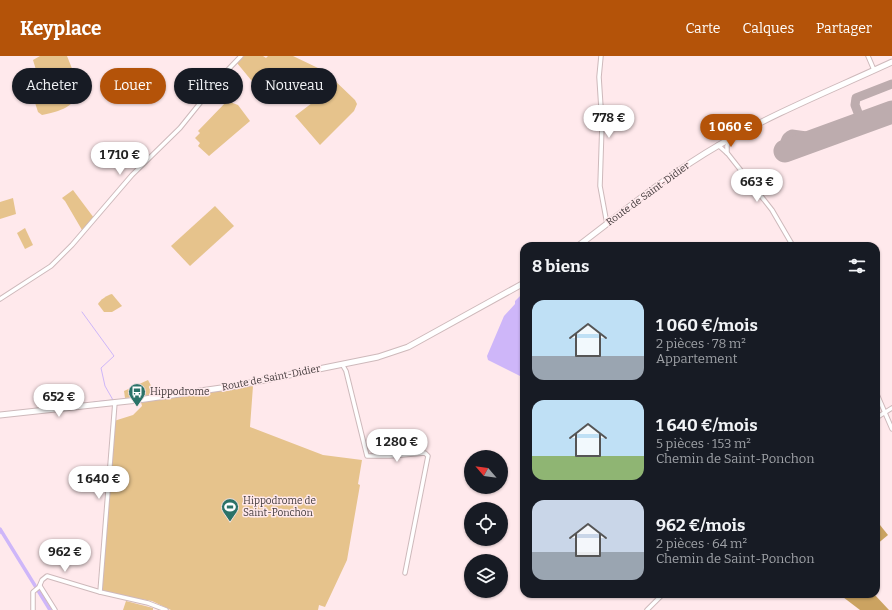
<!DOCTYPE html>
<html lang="fr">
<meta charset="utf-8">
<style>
:root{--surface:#171b24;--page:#242831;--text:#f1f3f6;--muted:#9ea1a6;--accent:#b45309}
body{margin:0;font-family:Bitter,serif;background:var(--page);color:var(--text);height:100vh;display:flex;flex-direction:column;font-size:15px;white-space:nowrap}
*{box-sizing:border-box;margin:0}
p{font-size:13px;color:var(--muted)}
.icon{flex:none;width:22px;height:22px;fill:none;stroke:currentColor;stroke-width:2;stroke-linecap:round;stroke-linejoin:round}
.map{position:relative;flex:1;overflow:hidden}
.drawer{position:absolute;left:520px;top:186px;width:360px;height:356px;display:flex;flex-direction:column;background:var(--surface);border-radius:12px;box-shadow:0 1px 3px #0004}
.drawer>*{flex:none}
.banner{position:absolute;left:12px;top:12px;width:380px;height:36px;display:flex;gap:8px}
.needle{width:26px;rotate:298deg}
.fabs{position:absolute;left:464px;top:394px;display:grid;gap:8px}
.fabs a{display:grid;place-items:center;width:44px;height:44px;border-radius:50%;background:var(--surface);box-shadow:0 1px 3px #0004;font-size:20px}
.price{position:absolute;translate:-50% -34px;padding:0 9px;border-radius:14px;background:#fff;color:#222;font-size:13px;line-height:26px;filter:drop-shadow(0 1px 2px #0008)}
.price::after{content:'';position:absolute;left:50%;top:24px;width:12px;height:9px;margin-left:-6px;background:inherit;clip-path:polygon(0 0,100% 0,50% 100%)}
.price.on{background:var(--accent);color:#fff}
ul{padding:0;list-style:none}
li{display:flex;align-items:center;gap:12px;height:100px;padding:0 12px}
li span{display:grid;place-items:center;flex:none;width:112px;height:80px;border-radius:12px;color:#555}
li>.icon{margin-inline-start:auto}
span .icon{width:48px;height:48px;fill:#fffc;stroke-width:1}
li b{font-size:17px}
h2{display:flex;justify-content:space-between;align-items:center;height:48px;padding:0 12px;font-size:17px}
.tag{padding:0 14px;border-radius:18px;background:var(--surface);box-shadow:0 1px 3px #0004;font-size:14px;line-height:36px}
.tag.on{background:var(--accent);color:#fff}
header{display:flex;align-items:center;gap:24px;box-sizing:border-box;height:56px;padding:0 20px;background:var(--accent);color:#fff}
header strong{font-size:19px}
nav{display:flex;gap:22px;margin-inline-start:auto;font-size:14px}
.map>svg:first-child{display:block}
.green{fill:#e6c38c}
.forest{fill:#cba361}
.water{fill:#ceb6f9}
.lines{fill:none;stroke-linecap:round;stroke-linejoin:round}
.stream{stroke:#ceb6f9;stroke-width:1}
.canal{stroke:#ceb6f9;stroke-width:3.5}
.taxiway{stroke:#bdacae;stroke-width:9}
.runway{stroke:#bdacae;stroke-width:23}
.street-casing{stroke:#ceb9bb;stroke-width:5.5}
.secondary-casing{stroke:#ceb9bb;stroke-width:7}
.street{stroke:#fff;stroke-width:3.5}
.secondary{stroke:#fff;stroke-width:5}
.labels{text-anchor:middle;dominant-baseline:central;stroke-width:3;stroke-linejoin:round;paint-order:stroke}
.street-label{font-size:10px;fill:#423a3b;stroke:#ffe9ec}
.poi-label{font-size:10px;fill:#423a3b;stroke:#ffe9ec;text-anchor:start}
</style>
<header>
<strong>Keyplace</strong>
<nav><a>Carte</a><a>Calques</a><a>Partager</a></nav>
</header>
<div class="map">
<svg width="892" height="554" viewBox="0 0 892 554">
<rect width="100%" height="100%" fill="#ffe9ec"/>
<g class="green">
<path d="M 40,0 L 67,0 L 73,15 L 87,29 C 70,51 69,53 42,59 L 38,56 L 27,22 L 37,17 L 33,4 Z"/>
<polygon points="244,0 263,0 266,2 268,0 293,0 318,12 331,21 355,44 357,48 354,55 320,89 295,60 312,47 298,22 291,16 262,35 256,30 237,7"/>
<polygon points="227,45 238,49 250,65 209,100 198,90 200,87 195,82 200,77 198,75"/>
<polygon points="73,134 94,162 82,174 65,145 62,142"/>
<polygon points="13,142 16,158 0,163 0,146"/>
<polygon points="215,150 234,170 190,210 171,190"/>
<polygon points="25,172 33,189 25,193 17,177"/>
<path d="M 112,238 L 122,250 L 112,256 L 104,256 L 98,248 C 100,244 107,239 112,238 Z"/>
<polygon points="148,324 156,339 125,342 124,335"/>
<polygon points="253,330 250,371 323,399 362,404 358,428 360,429 347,504 325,551 319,549 318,554 171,554 152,545 106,537 102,533 103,524 114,365 133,359 142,350 141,346"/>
<polygon points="126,545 153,552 153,554 123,554"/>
</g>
<g class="forest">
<polygon points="876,464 888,479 876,489"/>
<polygon points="839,538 874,538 889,554 860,554"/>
</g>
<polygon class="water" points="524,236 524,322 488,304 487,300 504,260 515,248 515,245"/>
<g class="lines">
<g class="stream">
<polyline points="82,256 114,300 101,312 105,330 113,344 94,346"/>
<polyline points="0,478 1,476"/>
</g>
<polyline class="canal" points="0,473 50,554"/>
<g class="taxiway">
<polyline points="862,67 855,49 856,42 892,28"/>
<path d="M 788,94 C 782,88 785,81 792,78 L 821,82"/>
</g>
<polyline class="runway" points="785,95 892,56"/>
<g class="street-casing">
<g id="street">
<polyline points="601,0 599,21 602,68 600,130 607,168"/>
<polyline points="868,0 874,14"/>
<polyline points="718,89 728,98 772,154 793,190"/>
<polyline points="727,97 727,90 729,84"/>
<polyline points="0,243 51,210 72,189 132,119 180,72 221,21 241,0"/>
<polyline points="342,308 346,315 367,400 390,400 425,397 428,400 405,517"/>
<polyline points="876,336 892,373"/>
<polyline points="876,362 892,352"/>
<polyline points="40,530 55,554"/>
<polyline points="100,536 115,346"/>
<polyline points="33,554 33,536 39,531 42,524 47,520 100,536 148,547 166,554"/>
<polyline points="647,554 663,538"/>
</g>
</g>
<g class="secondary-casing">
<g id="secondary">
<path d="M 578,190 C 624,155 669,118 719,89 C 774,57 834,33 892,6"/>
<polyline points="0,359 138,344 235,330 378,301 408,291 524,227"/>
</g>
</g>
<use href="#street" class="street"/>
<use href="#secondary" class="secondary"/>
</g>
<defs>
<g id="bus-pin" transform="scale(0.9)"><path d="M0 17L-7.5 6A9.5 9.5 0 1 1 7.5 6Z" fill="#2b7268" stroke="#ffe9ec"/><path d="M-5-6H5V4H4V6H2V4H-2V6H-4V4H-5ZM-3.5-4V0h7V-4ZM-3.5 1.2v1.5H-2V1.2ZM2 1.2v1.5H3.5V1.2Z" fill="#fff"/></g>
<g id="stadium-pin" transform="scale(0.9)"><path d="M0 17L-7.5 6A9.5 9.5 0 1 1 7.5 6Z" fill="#2b7268" stroke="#ffe9ec"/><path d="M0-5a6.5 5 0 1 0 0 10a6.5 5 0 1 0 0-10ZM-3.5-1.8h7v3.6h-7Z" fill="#fff"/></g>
</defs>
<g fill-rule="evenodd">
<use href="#bus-pin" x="137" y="336"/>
<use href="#stadium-pin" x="230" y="451"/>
</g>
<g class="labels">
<g class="street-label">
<text transform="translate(648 138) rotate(-36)">Route de Saint-Didier</text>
<text transform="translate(271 322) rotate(-11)">Route de Saint-Didier</text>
</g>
<g class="poi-label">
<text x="150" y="336">Hippodrome</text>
<text x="243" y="445">Hippodrome de<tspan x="243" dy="12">Saint-Ponchon</tspan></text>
</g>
</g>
</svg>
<div class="fabs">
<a><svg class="needle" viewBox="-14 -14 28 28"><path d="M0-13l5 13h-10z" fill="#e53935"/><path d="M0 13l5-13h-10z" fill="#9ea1a6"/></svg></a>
<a><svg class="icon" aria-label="locate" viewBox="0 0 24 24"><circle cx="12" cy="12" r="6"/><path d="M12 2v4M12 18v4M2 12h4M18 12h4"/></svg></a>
<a><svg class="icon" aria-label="layers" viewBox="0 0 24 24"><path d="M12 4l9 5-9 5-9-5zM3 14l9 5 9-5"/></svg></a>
</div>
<b class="price" style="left:609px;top:83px">778 €</b>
<b class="price on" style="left:731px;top:92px">1 060 €</b>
<b class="price" style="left:120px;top:120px">1 710 €</b>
<b class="price" style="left:757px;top:147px">663 €</b>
<b class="price" style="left:59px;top:362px">652 €</b>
<b class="price" style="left:397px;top:407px">1 280 €</b>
<b class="price" style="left:99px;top:444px">1 640 €</b>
<b class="price" style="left:65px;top:517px">962 €</b>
<div class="banner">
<a class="tag">Acheter</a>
<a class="tag on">Louer</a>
<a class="tag">Filtres</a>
<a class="tag">Nouveau</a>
</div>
<section class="drawer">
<h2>8 biens<svg class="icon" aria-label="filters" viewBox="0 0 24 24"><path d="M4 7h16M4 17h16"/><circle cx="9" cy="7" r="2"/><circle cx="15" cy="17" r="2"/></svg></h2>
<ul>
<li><span style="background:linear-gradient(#bfe0f5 70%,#9aa5b1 0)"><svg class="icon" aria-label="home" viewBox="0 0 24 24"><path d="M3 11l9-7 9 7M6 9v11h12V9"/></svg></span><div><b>1 060 €/mois</b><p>2 pièces · 78 m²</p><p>Appartement</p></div></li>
<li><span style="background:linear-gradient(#bfe0f5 70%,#8fb573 0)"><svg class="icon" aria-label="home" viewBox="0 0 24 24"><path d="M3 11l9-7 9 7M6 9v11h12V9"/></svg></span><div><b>1 640 €/mois</b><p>5 pièces · 153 m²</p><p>Chemin de Saint-Ponchon</p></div></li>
<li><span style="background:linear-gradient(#c9d6e8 65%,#9aa5b1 0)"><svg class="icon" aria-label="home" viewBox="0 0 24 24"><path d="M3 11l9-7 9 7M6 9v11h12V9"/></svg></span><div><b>962 €/mois</b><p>2 pièces · 64 m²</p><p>Chemin de Saint-Ponchon</p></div></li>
</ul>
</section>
</div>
